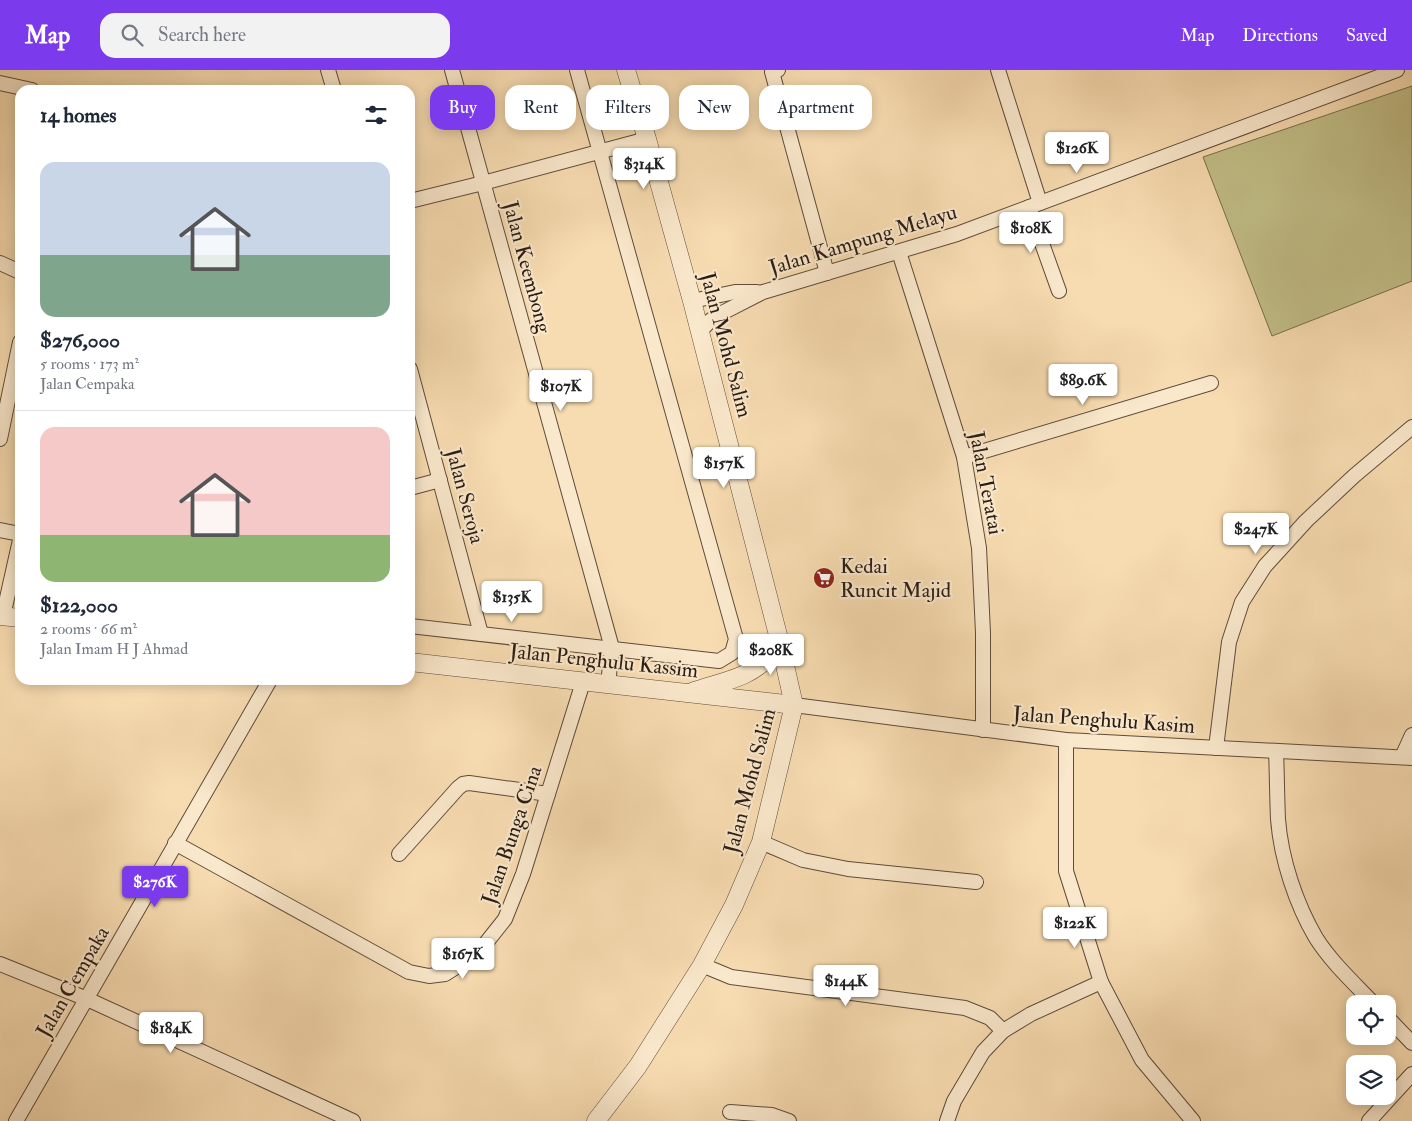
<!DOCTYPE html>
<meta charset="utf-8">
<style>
:root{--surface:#fff;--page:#f2f2f3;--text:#1f2937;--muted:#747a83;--line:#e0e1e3;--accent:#7c3aed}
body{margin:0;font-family:"IM FELL Double Pica",serif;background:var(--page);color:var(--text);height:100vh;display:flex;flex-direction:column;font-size:19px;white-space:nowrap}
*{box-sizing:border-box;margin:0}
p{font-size:16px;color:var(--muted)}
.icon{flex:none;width:28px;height:28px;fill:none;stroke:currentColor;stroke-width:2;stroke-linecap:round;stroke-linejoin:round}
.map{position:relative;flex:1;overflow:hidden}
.panel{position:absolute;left:15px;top:15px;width:400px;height:600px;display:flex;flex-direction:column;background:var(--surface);border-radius:15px;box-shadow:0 2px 12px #0003}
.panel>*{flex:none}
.top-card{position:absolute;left:430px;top:15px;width:475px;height:45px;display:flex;gap:10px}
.fabs{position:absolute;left:1346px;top:925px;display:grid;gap:10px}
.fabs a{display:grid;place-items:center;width:50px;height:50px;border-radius:10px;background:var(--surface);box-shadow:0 2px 12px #0003;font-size:25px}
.price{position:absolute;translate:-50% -42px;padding:0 11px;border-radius:5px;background:#fff;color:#222;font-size:16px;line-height:32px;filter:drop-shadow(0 1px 2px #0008)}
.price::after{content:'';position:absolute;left:50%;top:30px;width:15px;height:11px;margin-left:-8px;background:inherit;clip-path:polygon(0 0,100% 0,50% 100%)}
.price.active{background:var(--accent);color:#fff}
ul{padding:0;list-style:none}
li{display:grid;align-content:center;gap:10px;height:265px;padding:0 25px}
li+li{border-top:1px solid var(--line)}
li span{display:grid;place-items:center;height:155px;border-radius:15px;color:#555}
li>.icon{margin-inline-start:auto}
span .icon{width:90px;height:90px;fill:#fffc;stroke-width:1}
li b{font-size:21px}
h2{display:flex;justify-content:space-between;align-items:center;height:60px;padding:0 25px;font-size:21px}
.pill{padding:0 18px;border-radius:15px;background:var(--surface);box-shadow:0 2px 12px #0003;font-size:18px;line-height:45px}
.pill.active{background:var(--accent);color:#fff}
header{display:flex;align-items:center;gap:30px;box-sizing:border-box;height:70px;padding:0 25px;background:var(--accent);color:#fff}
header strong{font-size:24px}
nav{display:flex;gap:28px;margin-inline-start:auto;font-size:18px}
.search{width:350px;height:45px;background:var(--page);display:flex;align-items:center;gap:12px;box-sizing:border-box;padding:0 18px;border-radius:15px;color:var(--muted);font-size:19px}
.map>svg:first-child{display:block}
.green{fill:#c2bf88;stroke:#766e4e}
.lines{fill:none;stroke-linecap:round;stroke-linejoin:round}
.minor-casing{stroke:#5e4c3b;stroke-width:16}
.tertiary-casing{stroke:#5e4c3b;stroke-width:19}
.minor{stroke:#fae8cc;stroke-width:14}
.tertiary{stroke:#fae8cc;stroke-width:18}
.labels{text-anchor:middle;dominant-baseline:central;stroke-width:4.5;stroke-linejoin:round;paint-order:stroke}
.street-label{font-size:21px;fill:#2a1c14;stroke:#fae8cc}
.poi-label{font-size:21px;fill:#2a1c14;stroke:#fae8cc;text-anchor:start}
</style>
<header>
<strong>Map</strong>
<div class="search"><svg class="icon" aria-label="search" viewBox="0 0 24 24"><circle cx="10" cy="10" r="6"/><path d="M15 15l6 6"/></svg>Search here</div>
<nav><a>Map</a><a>Directions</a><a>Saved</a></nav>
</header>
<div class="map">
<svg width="1412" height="1051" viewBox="0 0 1412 1051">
<rect width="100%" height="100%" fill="#f8dcb1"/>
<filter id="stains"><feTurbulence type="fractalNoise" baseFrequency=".004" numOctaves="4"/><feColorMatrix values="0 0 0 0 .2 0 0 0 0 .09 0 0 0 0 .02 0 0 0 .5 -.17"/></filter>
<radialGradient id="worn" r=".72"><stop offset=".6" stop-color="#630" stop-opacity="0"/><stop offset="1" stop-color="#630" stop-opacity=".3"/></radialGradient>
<polygon class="green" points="1412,16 1412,211 1272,266 1203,87"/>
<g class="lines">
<g class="minor-casing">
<g id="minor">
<polyline points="328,0 334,20"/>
<polyline points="452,0 612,578 608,614"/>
<polyline points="778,0 772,2 827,203"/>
<polyline points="998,0 1040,133"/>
<polyline points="0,13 32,20"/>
<polyline points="410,131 483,113 647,69"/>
<polyline points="1029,137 1059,221"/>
<polyline points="899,182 964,387 979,478 983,563 983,660"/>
<polyline points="0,193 20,202"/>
<polyline points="692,231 735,222 757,222"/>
<polyline points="700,261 711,250 720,244 763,222 957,164 1397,0"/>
<polyline points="410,299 481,564"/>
<polyline points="0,369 20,272"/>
<polyline points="964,387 1211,313"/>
<polyline points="410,418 440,410"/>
<polyline points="0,460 20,464"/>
<polyline points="3,546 20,470"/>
<polyline points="410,556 719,591 732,583 736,569 577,0"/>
<polyline points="794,635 1066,670 1412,688"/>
<polyline points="1066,670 1066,801 1101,912 1142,990 1193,1051"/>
<polyline points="1216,678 1229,572 1242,532 1265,496 1306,451 1354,406 1412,357"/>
<path d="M 1276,681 C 1277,704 1277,727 1278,749 C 1281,789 1296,834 1316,868 C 1332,893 1354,913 1374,934"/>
<polyline points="1402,687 1412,665"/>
<polyline points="761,772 803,790 848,799 976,812"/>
<polyline points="175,773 409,902 429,906 445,904 478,883 505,849 523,804 583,612"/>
<polyline points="399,784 458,718 463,714 469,713 548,724"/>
<polyline points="0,894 87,929 353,1051"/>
<polyline points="702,895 731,907 965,938 990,948 1003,961"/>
<polyline points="1388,948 1412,973"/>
<polyline points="730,1042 772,1045 789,1051"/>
<polyline points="16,1051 270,610"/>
<polyline points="947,1051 954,1031 983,982 1003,961 1031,944 1101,912"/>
<polyline points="1369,1051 1412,1004"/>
</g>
</g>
<g class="tertiary-casing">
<g id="tertiary">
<polyline points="0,546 20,548"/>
<polyline points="410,592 794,635"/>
<path d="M 692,622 C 719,612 750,609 769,586 C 773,581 776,575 779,569"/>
<polyline points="596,1051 638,996 702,895 734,835 761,772 794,635 779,569 692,231 647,69 626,0"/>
</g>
</g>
<use href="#minor" class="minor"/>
<use href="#tertiary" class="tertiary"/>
</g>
<defs>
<g id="supermarket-disc" transform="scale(1.125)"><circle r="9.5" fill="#8f2418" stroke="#fae8cc"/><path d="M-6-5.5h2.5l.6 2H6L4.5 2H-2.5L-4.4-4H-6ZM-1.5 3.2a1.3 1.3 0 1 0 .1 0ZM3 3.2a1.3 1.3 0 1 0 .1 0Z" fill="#fff"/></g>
</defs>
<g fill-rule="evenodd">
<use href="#supermarket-disc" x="824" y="508"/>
</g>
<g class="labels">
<g class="street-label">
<text transform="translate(863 170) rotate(-17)">Jalan Kampung Melayu</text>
<text transform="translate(527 197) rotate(75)">Jalan Keembong</text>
<text transform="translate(726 275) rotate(75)">Jalan Mohd Salim</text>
<text transform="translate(986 413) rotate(79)">Jalan Teratai</text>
<text transform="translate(465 426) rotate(75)">Jalan Seroja</text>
<text transform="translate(604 591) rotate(6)">Jalan Penghulu Kassim</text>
<text transform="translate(1104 650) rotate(4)">Jalan Penghulu Kasim</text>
<text transform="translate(750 711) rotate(-75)">Jalan Mohd Salim</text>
<text transform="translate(512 765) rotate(-71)">Jalan Bunga Cina</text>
<text transform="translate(73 912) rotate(-60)">Jalan Cempaka</text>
</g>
<g class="poi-label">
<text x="840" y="496">Kedai<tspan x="840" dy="24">Runcit Majid</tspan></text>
</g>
</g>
<rect width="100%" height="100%" filter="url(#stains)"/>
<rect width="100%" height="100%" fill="url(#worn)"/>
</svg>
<div class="fabs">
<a><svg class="icon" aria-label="locate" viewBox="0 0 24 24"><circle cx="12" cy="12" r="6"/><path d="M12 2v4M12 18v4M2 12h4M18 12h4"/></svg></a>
<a><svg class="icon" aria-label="layers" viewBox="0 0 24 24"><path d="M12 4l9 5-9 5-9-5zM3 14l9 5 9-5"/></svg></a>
</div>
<b class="price" style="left:1077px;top:104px">$126K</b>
<b class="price" style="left:644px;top:120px">$314K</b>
<b class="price" style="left:1031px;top:184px">$108K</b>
<b class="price" style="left:1083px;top:336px">$89.6K</b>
<b class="price" style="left:561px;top:342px">$107K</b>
<b class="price" style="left:724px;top:419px">$157K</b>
<b class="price" style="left:1256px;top:485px">$247K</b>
<b class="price" style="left:512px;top:553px">$135K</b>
<b class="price" style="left:771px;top:606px">$208K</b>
<b class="price active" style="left:155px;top:838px">$276K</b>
<b class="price" style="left:1075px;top:879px">$122K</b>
<b class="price" style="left:463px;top:910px">$167K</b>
<b class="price" style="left:846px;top:937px">$144K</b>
<b class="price" style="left:171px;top:984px">$184K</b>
<div class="top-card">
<a class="pill active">Buy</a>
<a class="pill">Rent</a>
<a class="pill">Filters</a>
<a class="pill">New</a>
<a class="pill">Apartment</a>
</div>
<section class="panel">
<h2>14 homes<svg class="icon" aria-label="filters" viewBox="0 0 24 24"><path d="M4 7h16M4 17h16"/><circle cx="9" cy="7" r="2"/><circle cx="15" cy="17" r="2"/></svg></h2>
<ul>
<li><span style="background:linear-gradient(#c9d6e8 60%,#7fa58c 0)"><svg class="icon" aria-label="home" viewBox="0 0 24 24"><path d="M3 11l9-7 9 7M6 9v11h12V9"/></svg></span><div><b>$276,000</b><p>5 rooms · 173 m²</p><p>Jalan Cempaka</p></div></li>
<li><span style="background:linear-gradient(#f6c9c9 70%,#8fb573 0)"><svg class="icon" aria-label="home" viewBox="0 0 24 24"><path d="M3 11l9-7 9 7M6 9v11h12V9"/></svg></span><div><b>$122,000</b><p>2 rooms · 66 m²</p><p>Jalan Imam H J Ahmad</p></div></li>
</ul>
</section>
</div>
